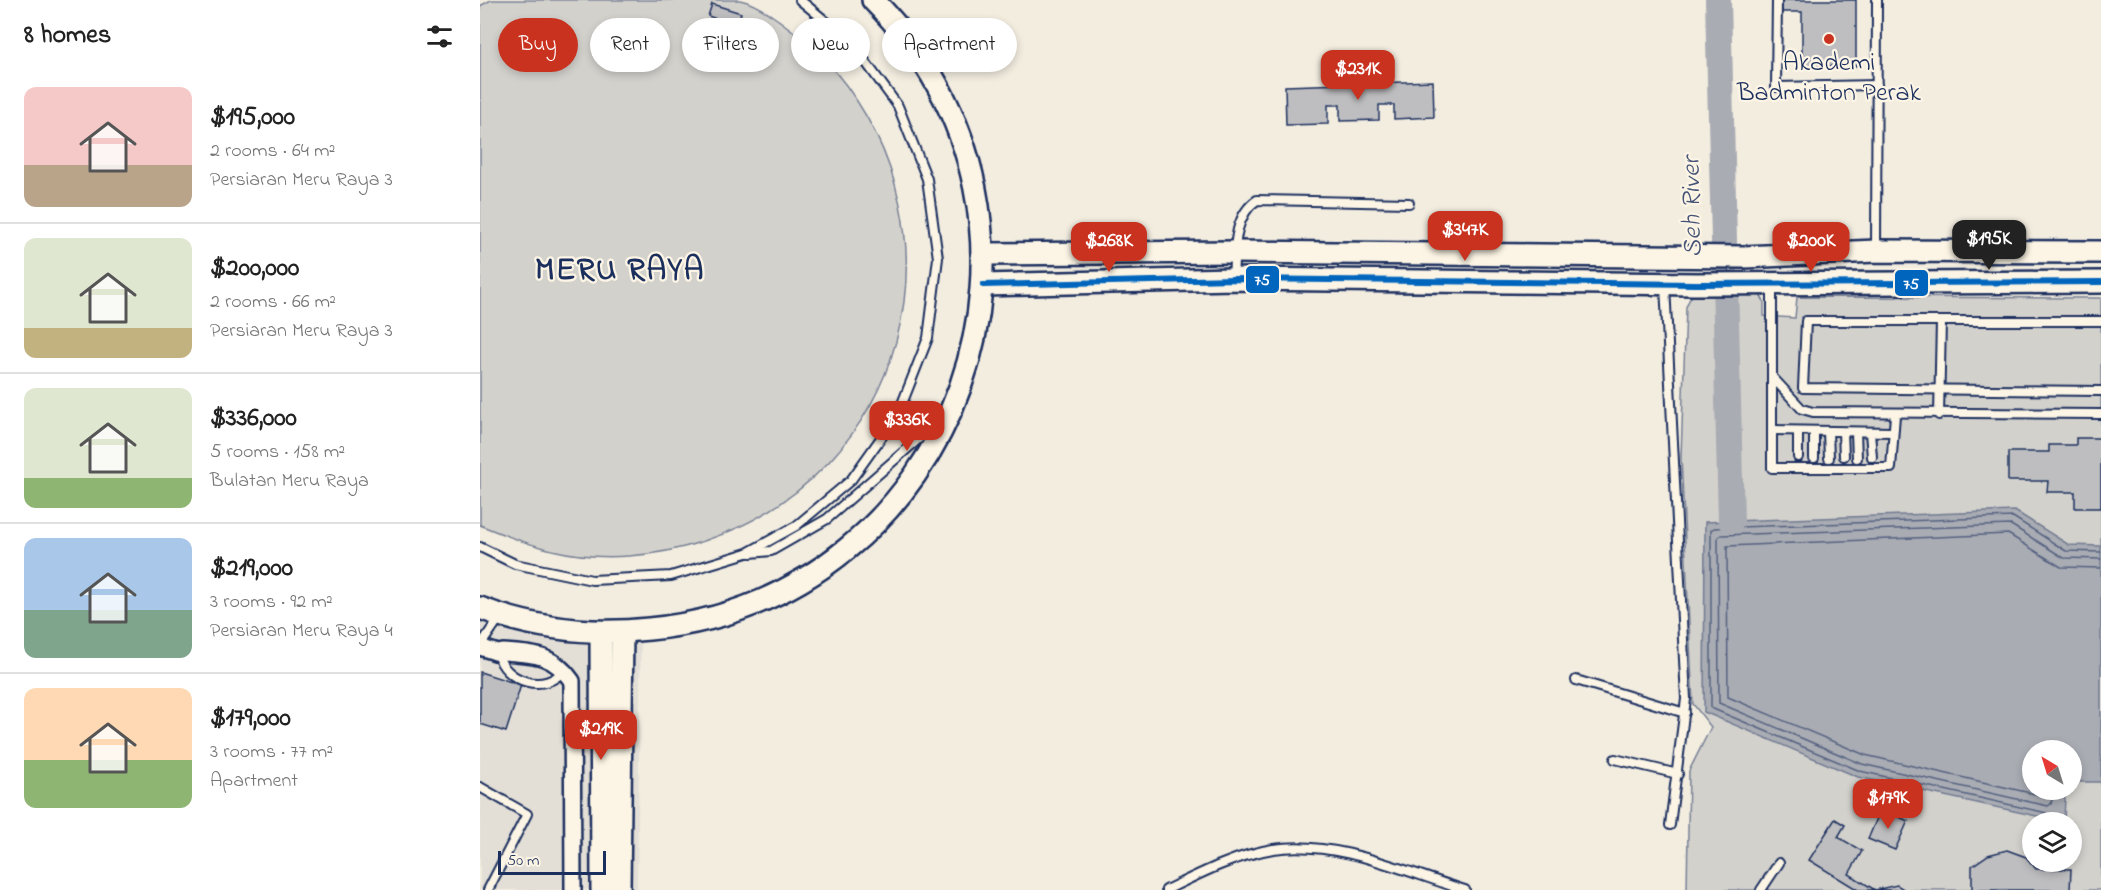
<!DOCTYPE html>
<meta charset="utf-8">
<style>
:root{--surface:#fff;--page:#f2f2f2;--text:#222;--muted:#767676;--line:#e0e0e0;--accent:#c8321e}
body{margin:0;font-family:"Indie Flower",sans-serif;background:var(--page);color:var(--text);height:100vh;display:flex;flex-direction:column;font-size:22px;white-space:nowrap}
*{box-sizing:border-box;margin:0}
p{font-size:20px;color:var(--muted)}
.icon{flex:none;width:33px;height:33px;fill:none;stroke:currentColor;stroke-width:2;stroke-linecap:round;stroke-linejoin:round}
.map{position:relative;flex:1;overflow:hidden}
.details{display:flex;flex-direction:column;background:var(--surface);width:480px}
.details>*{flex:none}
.guide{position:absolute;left:18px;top:18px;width:570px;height:54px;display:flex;gap:12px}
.needle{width:39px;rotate:322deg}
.buttons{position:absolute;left:1542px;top:740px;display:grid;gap:12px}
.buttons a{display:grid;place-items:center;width:60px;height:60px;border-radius:50%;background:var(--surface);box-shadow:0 3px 9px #0003;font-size:30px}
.scale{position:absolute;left:18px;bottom:15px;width:108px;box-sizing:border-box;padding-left:6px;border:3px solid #1b2f5e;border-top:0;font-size:16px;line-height:21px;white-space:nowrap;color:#1b2f5e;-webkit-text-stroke:4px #fcf5e5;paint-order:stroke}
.price{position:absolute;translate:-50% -51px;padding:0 14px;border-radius:12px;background:var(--accent);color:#fff;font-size:20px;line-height:39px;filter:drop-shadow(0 2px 3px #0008)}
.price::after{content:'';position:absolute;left:50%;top:36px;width:18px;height:14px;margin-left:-9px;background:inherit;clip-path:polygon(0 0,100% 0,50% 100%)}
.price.current{background:#222;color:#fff}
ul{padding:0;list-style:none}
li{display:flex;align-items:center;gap:18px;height:150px;padding:0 24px}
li+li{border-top:2px solid var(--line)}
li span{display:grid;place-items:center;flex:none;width:168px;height:120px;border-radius:12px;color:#555}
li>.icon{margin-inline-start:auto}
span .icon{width:72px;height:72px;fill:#fffc;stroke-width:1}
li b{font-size:26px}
h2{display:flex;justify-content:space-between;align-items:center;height:72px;padding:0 24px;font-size:26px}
.chip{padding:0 21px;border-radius:27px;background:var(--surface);box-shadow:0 3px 9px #0003;font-size:21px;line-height:54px}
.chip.current{background:var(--accent);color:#fff}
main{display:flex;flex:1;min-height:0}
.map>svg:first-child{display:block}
.built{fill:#e3dfd6}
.green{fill:#d3d1cc;stroke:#778095;stroke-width:1.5;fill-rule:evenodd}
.water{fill:#a9acb3;stroke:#707a91;stroke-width:1.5}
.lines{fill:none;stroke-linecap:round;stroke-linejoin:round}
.shore{stroke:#546180;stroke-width:1.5}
.river{stroke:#a9acb3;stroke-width:26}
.building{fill:#bebec0;stroke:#1b2f5e;stroke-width:1.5}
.lane-casing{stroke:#1b2f5e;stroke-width:12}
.street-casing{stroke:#1b2f5e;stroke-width:20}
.secondary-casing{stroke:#1b2f5e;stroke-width:26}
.lane{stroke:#fcf5e5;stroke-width:8}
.street{stroke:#fcf5e5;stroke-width:15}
.secondary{stroke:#fcf5e5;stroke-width:21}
.bus-1-casing{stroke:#fcf5e5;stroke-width:10}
.bus-1{stroke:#0065bd;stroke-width:6}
.poi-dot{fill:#c8321e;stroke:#fcf5e5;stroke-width:2}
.labels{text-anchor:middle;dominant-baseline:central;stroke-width:4.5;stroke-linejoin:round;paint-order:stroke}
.poi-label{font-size:26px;fill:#1b2f5e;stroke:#fcf5e5}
.water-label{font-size:27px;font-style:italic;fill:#465478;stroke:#fcf5e5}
.district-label{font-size:32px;font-weight:bold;letter-spacing:1.5px;fill:#1b2f5e;stroke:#fcf5e5}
.line-badge{stroke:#fcf5e5;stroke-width:2}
.badge-label{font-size:16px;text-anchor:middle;font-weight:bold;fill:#fff}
</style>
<main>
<section class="details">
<h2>8 homes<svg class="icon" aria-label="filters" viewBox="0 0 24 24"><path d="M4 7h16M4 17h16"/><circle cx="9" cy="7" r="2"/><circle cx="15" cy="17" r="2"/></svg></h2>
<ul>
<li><span style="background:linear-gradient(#f6c9c9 65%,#b9a48a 0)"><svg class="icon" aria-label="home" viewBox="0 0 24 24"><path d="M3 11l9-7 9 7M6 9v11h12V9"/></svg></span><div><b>$195,000</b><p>2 rooms · 64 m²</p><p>Persiaran Meru Raya 3</p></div></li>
<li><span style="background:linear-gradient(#dfe7d0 75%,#c2b280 0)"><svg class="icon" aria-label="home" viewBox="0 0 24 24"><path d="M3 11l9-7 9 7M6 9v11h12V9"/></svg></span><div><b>$200,000</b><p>2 rooms · 66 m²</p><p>Persiaran Meru Raya 3</p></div></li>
<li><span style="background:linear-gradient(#dfe7d0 75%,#8fb573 0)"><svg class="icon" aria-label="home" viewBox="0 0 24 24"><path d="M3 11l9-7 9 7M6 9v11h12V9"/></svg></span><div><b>$336,000</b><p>5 rooms · 158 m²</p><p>Bulatan Meru Raya</p></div></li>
<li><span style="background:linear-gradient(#a9c7e8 60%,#7fa58c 0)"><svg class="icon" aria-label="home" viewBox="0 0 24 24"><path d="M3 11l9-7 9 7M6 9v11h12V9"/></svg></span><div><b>$219,000</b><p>3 rooms · 92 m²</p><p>Persiaran Meru Raya 4</p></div></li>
<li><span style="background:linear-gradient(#ffd9b3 60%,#8fb573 0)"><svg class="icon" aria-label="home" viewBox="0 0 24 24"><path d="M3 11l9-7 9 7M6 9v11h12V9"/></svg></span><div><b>$179,000</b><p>3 rooms · 77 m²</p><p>Apartment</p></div></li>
</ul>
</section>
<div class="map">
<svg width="1621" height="890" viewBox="0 0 1621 890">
<rect width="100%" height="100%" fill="#f3ede0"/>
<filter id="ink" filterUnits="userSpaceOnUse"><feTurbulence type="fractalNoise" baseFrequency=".0167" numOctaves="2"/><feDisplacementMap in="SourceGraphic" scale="12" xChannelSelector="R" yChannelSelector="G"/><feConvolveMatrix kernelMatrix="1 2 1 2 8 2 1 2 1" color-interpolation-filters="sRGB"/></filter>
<g filter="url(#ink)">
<polygon class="built" points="0,604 80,630 161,632 157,890 0,890"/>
<g class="green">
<path d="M 11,0 C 68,0 126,0 183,0 C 207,0 236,0 260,0 C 286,5 337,49 354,70 C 490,233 427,473 224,541 C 177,557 121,562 72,550 C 47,544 24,535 0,525 L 0,6 Z"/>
<path d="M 1216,294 L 1279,294 L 1284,301 L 1284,316 L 1315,318 L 1317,297 L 1621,298 L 1621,890 L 1207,890 L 1209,771 L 1231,727 L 1213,704 L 1201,457 L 1206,307 L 1210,298 ZM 1552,750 L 1592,750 L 1592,789 L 1552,789 ZM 1552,822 L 1592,822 L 1592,861 L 1552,861 Z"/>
</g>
<polygon class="water" points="1535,511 1589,545 1621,546 1621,782 1599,782 1592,789 1592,750 1552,750 1552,789 1591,789 1585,796 1584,822 1378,777 1224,712 1225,522"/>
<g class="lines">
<g class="shore">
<polyline points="1564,789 1559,795 1385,755 1248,697 1247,546 1528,534 1581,567 1621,568"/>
<polyline points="1574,789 1571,804 1568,806 1382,764 1239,703 1238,537 1241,535 1531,525 1584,558 1621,559"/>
<polyline points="1572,822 1567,813 1380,771 1231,708 1231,530 1234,528 1533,517 1586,551 1621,552"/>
</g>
<polyline class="river" points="1238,0 1251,521"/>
</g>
<g class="building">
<polygon points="1302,0 1376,0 1376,66 1322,66 1322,12 1302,12"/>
<polygon points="232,4 261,13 257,26 228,16"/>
<polygon points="953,81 954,117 914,119 914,105 899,105 899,120 860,121 860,105 848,105 848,124 806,125 805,86"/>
<polygon points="1596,438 1621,438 1621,508 1595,508 1595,492 1567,492 1568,481 1528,481 1528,452 1569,452 1569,445 1596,445"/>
<polygon points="0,672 41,685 26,732 0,724"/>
<polygon points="1401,809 1428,821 1415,850 1388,839"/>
<polygon points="1355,819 1365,825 1358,837 1382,851 1369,874 1395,890 1417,885 1425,890 1378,890 1329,860"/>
<polygon points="1527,850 1546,857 1556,869 1591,869 1590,890 1492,890 1492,866 1508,855"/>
</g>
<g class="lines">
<g class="lane-casing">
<g id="lane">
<polyline points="1297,0 1296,87 1397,85"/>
<polyline points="1396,250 1397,0"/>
<path d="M 753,278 C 755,251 753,216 777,200 L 929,203"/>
<polyline points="1185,285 1206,699 1190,825"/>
<polyline points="1292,285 1292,468 1411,468 1415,415"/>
<polyline points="1621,321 1326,321 1323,388 1621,391"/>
<polyline points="1294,379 1322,409 1333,412 1621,414"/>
<polyline points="1459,415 1461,321"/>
<polyline points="1292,430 1413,432"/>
<polyline points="1334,431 1334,458"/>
<polyline points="1348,431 1349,458"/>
<polyline points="1363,432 1364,456"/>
<polyline points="1376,432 1377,458"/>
<polyline points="1390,432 1392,457"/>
<polyline points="1318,457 1318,431"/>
<polyline points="0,547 35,564 112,580 191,576 267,553 316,526 371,480 418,414 448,338 458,258 447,179 418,106 371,42 320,0"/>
<polyline points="271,553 291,551 347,519 451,428"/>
<polyline points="0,646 20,617"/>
<path d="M 18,653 C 23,682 67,695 84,669"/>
<polyline points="1096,680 1205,713"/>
<polyline points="1135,759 1198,774"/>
<polyline points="0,787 47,814 8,890"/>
<path d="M 686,890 C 719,874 756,855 793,849 C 855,839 926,872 985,890"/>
<polyline points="1281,890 1299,863"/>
</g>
</g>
<g class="street-casing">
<path id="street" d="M 0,647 L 18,653 L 23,652 C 54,654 73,654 92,681 L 93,890"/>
</g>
<g class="secondary-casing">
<g id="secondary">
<polyline points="503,254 755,252 1264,257 1396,251 1621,252"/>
<polyline points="503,285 753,279 1216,284 1621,282"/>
<path d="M 0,608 C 54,629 112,635 169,629 C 481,599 613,221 393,0"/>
<polyline points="121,632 122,890"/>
<polyline points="139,890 142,632"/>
</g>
</g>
<use href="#lane" class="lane"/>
<use href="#street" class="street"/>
<use href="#secondary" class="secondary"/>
<g class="bus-1-casing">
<polyline id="bus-1" points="503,285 753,279 1216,284 1621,282"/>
</g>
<use href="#bus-1" class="bus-1"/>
</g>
</g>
<circle class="poi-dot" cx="1349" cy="39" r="6"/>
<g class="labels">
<g class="poi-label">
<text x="1349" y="64">Akademi<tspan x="1349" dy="30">Badminton Perak</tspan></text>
</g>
<g class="water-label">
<text transform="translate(1213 207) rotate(-91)">Seh River</text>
</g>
<g class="district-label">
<text x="140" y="271">MERU RAYA</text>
</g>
</g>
<g class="line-badge">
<rect x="765" y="265" width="35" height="29" rx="6" fill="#0065bd"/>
<rect x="1414" y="269" width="35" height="28" rx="6" fill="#0065bd"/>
</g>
<g class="badge-label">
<text x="782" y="285">75</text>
<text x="1431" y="289">75</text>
</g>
</svg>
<div class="buttons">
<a><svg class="needle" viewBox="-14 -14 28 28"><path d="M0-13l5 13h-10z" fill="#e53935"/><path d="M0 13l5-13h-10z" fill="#767676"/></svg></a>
<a><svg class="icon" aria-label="layers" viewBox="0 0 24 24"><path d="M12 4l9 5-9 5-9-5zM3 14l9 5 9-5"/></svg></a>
</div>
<div class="scale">50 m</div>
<b class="price" style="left:878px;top:101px">$231K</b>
<b class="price" style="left:985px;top:262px">$347K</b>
<b class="price current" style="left:1509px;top:271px">$195K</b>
<b class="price" style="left:629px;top:273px">$268K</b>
<b class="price" style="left:1331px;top:273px">$200K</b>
<b class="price" style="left:427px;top:452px">$336K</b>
<b class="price" style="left:121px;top:761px">$219K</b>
<b class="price" style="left:1408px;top:830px">$179K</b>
<div class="guide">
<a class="chip current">Buy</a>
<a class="chip">Rent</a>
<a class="chip">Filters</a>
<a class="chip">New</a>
<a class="chip">Apartment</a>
</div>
</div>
</main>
